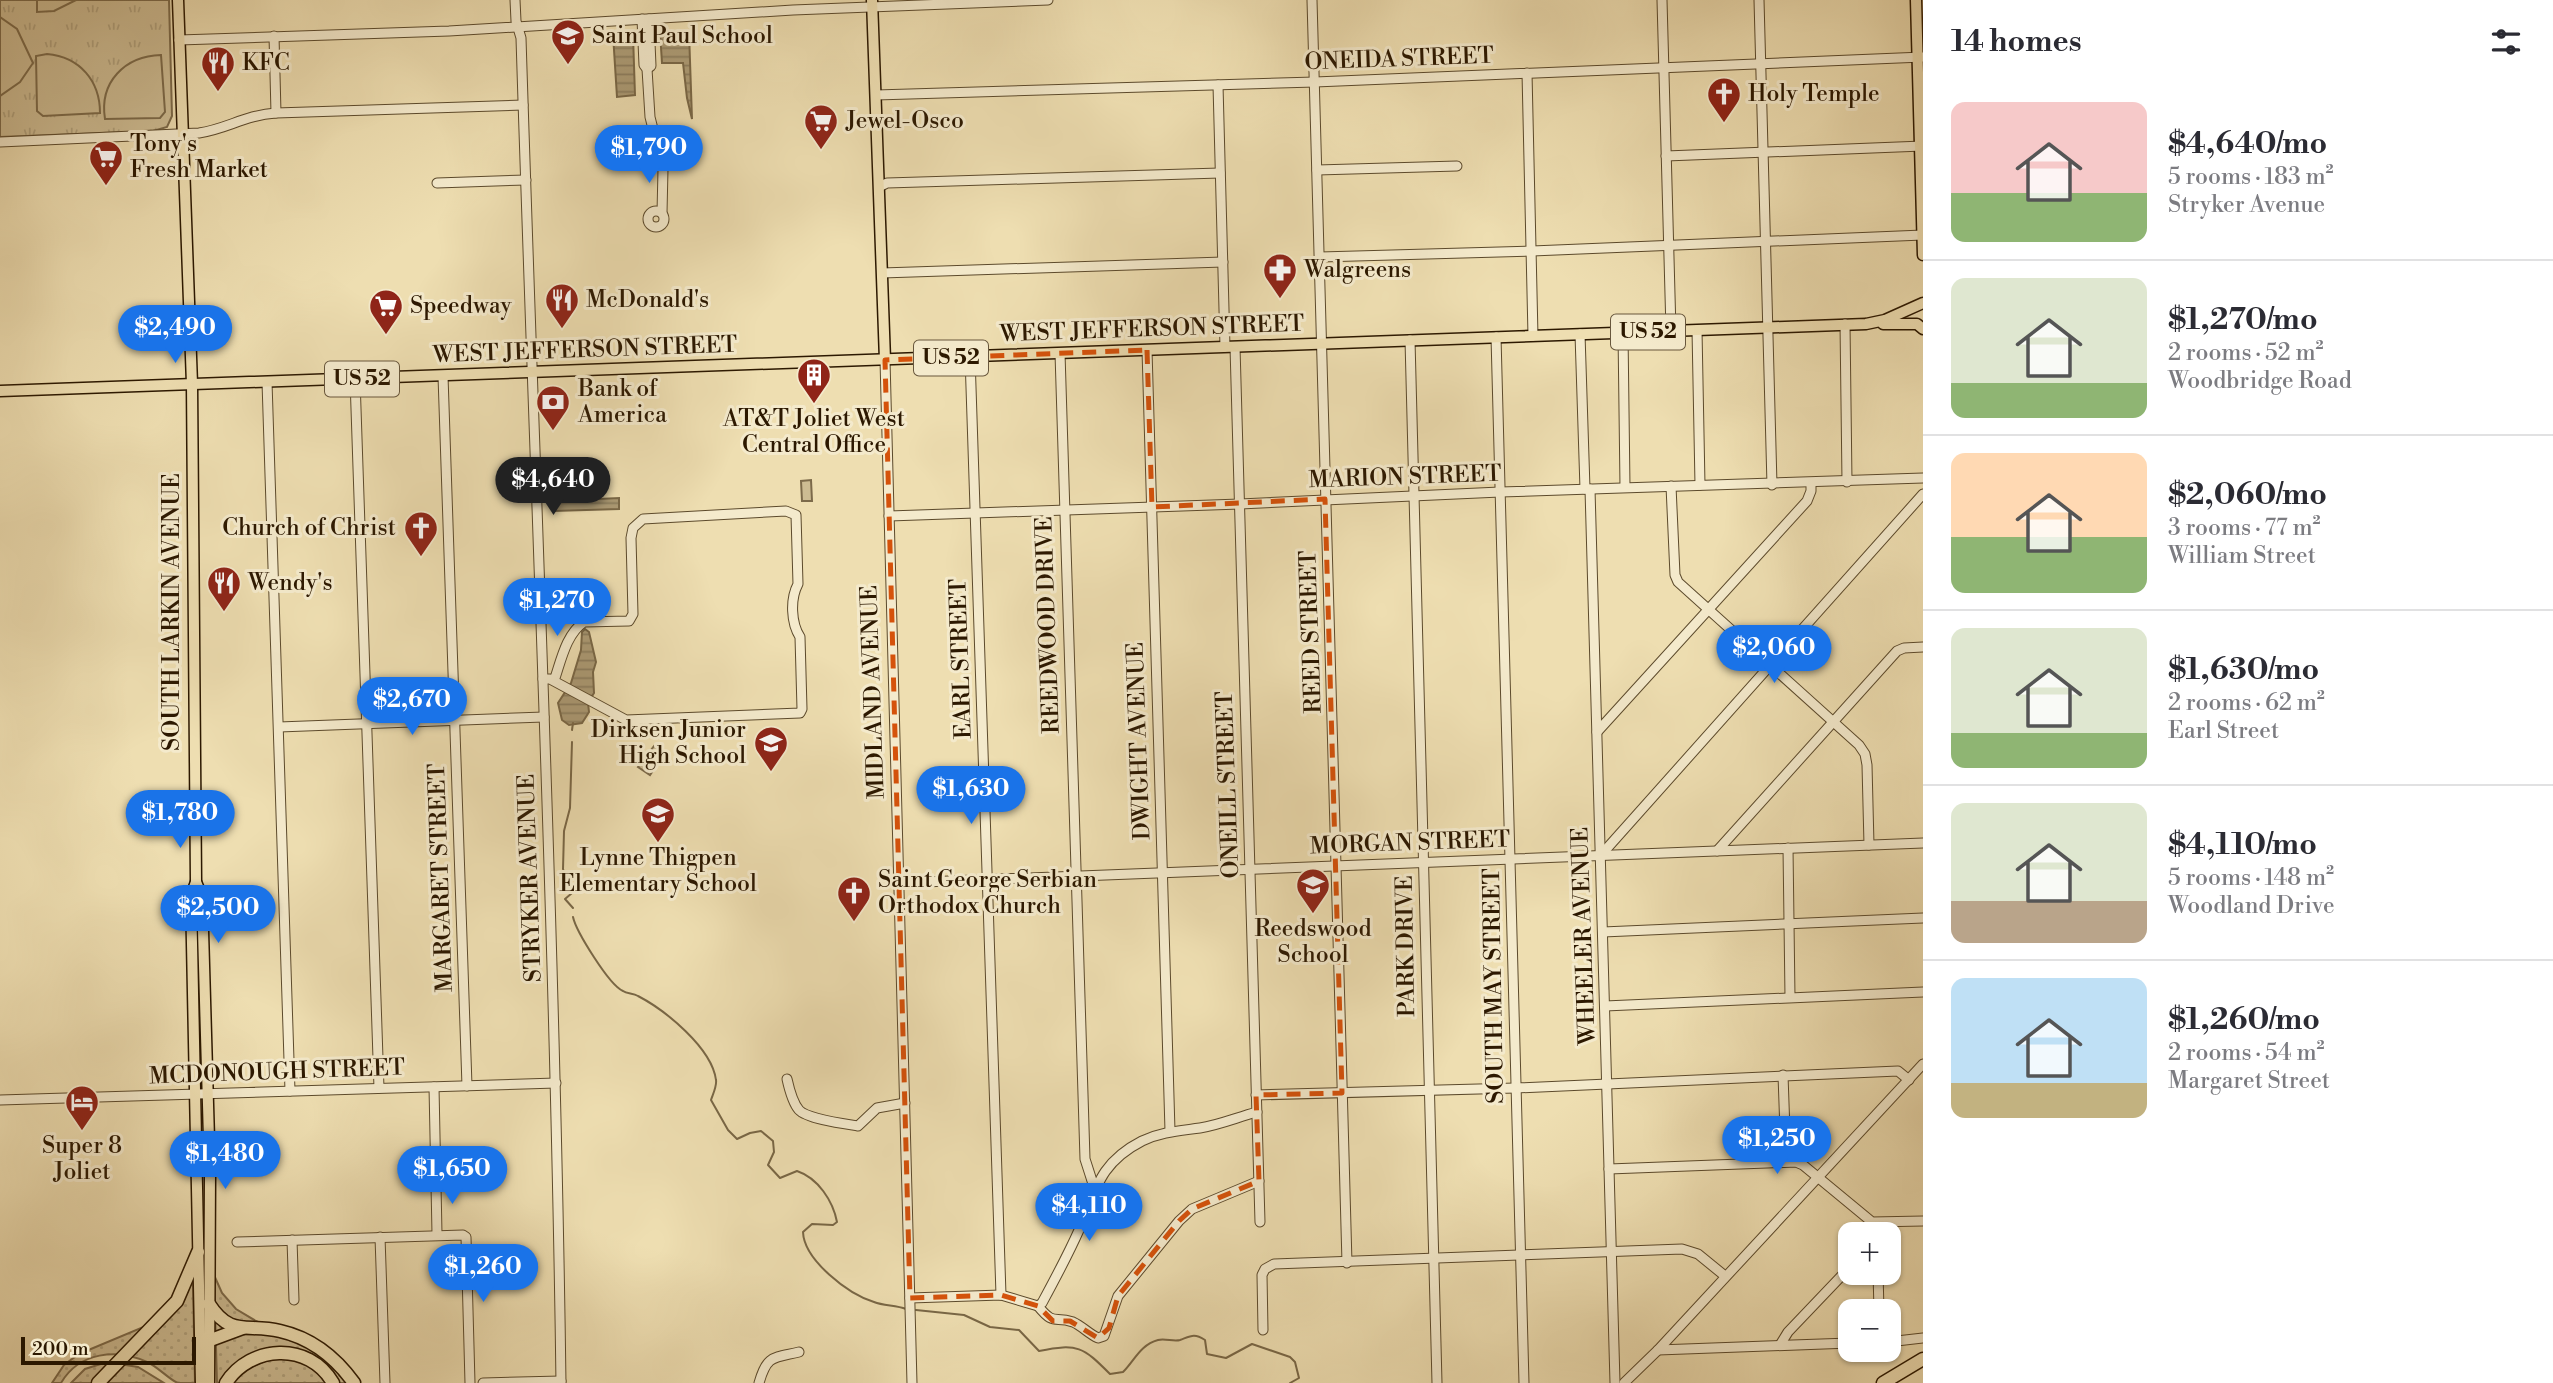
<!DOCTYPE html>
<meta charset="utf-8">
<style>
:root{--surface:#fff;--page:#f2f2f3;--text:#2b2b33;--muted:#7c7c81;--line:#e1e1e2;--accent:#1a73e8}
body{margin:0;font-family:"Libre Bodoni",serif;background:var(--page);color:var(--text);height:100vh;display:flex;flex-direction:column;font-size:26px;white-space:nowrap}
*{box-sizing:border-box;margin:0}
p{font-size:23px;color:var(--muted)}
.icon{flex:none;width:38px;height:38px;fill:none;stroke:currentColor;stroke-width:2;stroke-linecap:round;stroke-linejoin:round}
.map{position:relative;flex:1;overflow:hidden}
.panel{display:flex;flex-direction:column;background:var(--surface);width:630px}
.panel>*{flex:none}
.buttons{position:absolute;left:1838px;top:1222px;display:grid;gap:14px}
.buttons a{display:grid;place-items:center;width:63px;height:63px;border-radius:14px;background:var(--surface);box-shadow:0 2px 5px #0004;font-size:35px}
.scale{position:absolute;left:21px;bottom:18px;width:175px;box-sizing:border-box;padding-left:7px;border:4px solid #2c1800;border-top:0;font-size:19px;line-height:24px;white-space:nowrap;color:#2c1800;-webkit-text-stroke:5px #f4eacc;paint-order:stroke}
.price{position:absolute;translate:-50% -60px;padding:0 16px;border-radius:24px;background:var(--accent);color:#fff;font-size:23px;line-height:46px;filter:drop-shadow(0 2px 4px #0008)}
.price::after{content:'';position:absolute;left:50%;top:42px;width:21px;height:16px;margin-left:-10px;background:inherit;clip-path:polygon(0 0,100% 0,50% 100%)}
.price.selected{background:#222;color:#fff}
ul{padding:0;list-style:none}
li{display:flex;align-items:center;gap:21px;height:175px;padding:0 28px}
li+li{border-top:2px solid var(--line)}
li span{display:grid;place-items:center;flex:none;width:196px;height:140px;border-radius:14px;color:#555}
li>.icon{margin-inline-start:auto}
span .icon{width:84px;height:84px;fill:#fffc;stroke-width:1}
li b{font-size:30px}
h2{display:flex;justify-content:space-between;align-items:center;height:84px;padding:0 28px;font-size:30px}
main{display:flex;flex:1;min-height:0}
.map>svg:first-child{display:block}
.grass{fill:url(#grass-dots);stroke:#7c6a4a;stroke-width:2}
.park{fill:url(#park-tufts);stroke:#7c6a4a;stroke-width:2}
.garden{fill:#cdbc93;stroke:#7c6a4a;stroke-width:2}
.water{fill:url(#water-rules);stroke:#796746;stroke-width:2}
.lines{fill:none;stroke-linecap:round;stroke-linejoin:round}
.stream{stroke:#796746;stroke-width:2}
.minor-casing{stroke:#5c4a2c;stroke-width:11}
.major-casing{stroke:#2c1800;stroke-width:13}
.highway-casing{stroke:#2c1800;stroke-width:15}
.minor{stroke:#f4eacc;stroke-width:9}
.major{stroke:#eedeb1;stroke-width:10}
.highway{stroke:#eedeb1;stroke-width:12}
.marked{fill:none;stroke:#d5520b;stroke-width:5;stroke-dasharray:14 9;stroke-linejoin:round}
.labels{text-anchor:middle;dominant-baseline:central;stroke-width:6;stroke-linejoin:round;paint-order:stroke}
.shield{fill:#f4eacc;stroke:#68573d;stroke-width:2}
.shield-label{font-size:21px;font-weight:bold;fill:#2c1800}
.poi-label{font-size:23px;fill:#2c1800;stroke:#f4eacc;text-anchor:start}
.street-label{font-size:23px;fill:#2c1800;stroke:#f4eacc}
</style>
<main>
<div class="map">
<svg width="1923" height="1383" viewBox="0 0 1923 1383">
<defs>
<pattern id="grass-dots" width="8" height="8" patternUnits="userSpaceOnUse" patternTransform="scale(1.75)"><rect width="8" height="8" fill="#cdbc93"/><path d="M2 2h.1M6 6h.1" fill="none" stroke="#b0a17d" stroke-width="1.8" stroke-linecap="round"/></pattern>
<pattern id="park-tufts" width="24" height="20" patternUnits="userSpaceOnUse" patternTransform="scale(1.75)"><rect width="24" height="20" fill="#cdbc93"/><path d="M3 7l-1-3M5 7V3M7 7l1-3M15 17l-1-3M17 17v-4M19 17l1-3" fill="none" stroke="#b0a17d"/></pattern>
<pattern id="water-rules" width="6" height="5" patternUnits="userSpaceOnUse" patternTransform="scale(1.75)"><rect width="6" height="5" fill="#ac9b75"/><path d="M0 2.5h6" fill="none" stroke="#8c7d5e"/></pattern>
</defs>
<rect width="100%" height="100%" fill="#eedeb1"/>
<filter id="stains"><feTurbulence type="fractalNoise" baseFrequency=".00286" numOctaves="4"/><feColorMatrix values="0 0 0 0 .2 0 0 0 0 .09 0 0 0 0 .02 0 0 0 .5 -.17"/></filter>
<radialGradient id="worn" r=".72"><stop offset=".6" stop-color="#630" stop-opacity="0"/><stop offset="1" stop-color="#630" stop-opacity=".3"/></radialGradient>
<g class="grass">
<polygon points="214,1275 222,1293 236,1309 256,1321 320,1352 350,1383 337,1383 282,1349 222,1383 217,1383"/>
<path d="M 190,1284 L 193,1284 L 195,1383 C 190,1383 183,1383 178,1383 C 171,1381 157,1366 147,1362 C 117,1348 79,1352 61,1383 L 52,1383 L 64,1365 L 79,1354 L 146,1326 Z"/>
<path d="M 273,1358 C 300,1359 309,1363 327,1383 L 231,1383 L 243,1370 Z"/>
<polygon points="107,1362 138,1367 164,1383 71,1383 85,1369"/>
</g>
<g class="park">
<polygon points="0,0 169,0 172,116 167,127 153,131 0,137"/>
<polygon points="654,746 665,753 650,775 638,767"/>
</g>
<g class="garden">
<polygon points="37,0 76,0 54,11 37,12"/>
<polygon points="0,17 17,29 33,63 20,82 0,96"/>
<path d="M 47,54 C 80,57 100,81 100,113 L 43,116 L 37,111 L 36,56 Z"/>
<path d="M 161,55 L 165,112 L 160,118 L 105,119 C 99,82 125,56 161,55 Z"/>
<polygon points="811,480 812,501 802,501 801,481"/>
</g>
<g class="water">
<polygon points="660,32 689,32 692,119 687,98 683,63 662,63"/>
<polygon points="613,34 633,35 635,95 617,97"/>
<polygon points="619,498 619,509 554,511 554,501"/>
<polygon points="585,629 589,632 596,662 593,672 594,693 588,703 589,712 582,723 569,725 562,720 558,703 571,683 581,650 582,632"/>
</g>
<g class="lines">
<g class="stream">
<polyline points="572,730 573,723"/>
<polyline points="572,742 570,808 564,831 563,869 567,880 574,886 572,893 565,899 573,908"/>
<path d="M 573,917 C 576,931 609,985 623,991 C 627,994 633,993 638,996 C 665,1010 712,1048 716,1080 C 717,1086 713,1094 711,1100 L 728,1130 L 737,1139 L 750,1133 L 761,1131 L 773,1141 L 774,1152 L 768,1165 L 780,1178 L 797,1171 C 818,1178 833,1201 837,1222 L 833,1225 L 812,1224 L 803,1232 C 804,1260 848,1294 874,1302 C 884,1306 896,1305 906,1309"/>
<path d="M 916,1310 L 964,1315 L 990,1327 L 1019,1330 L 1039,1351 C 1078,1343 1083,1347 1110,1374 L 1123,1372 C 1135,1360 1140,1345 1158,1340 C 1165,1338 1174,1342 1180,1340 C 1191,1336 1194,1333 1205,1340 L 1207,1354 L 1226,1358 L 1252,1344 L 1290,1357 L 1295,1362 L 1299,1378 L 1290,1383"/>
</g>
<g class="minor-casing">
<g id="minor">
<path d="M 515,0 L 516,21 L 521,38 C 535,486 555,934 561,1383"/>
<polyline points="1312,0 1347,1263"/>
<polyline points="1662,0 1671,331"/>
<polyline points="1759,0 1772,485"/>
<polyline points="642,19 644,65 647,69 650,117 663,169 662,213"/>
<polyline points="274,36 276,113"/>
<polyline points="179,40 449,31 793,10 1048,0"/>
<polyline points="647,69 651,66 649,19"/>
<polyline points="1527,73 1533,336"/>
<polyline points="1218,85 1225,347"/>
<polyline points="876,95 1315,82 1923,57"/>
<path d="M 0,142 L 199,133 C 227,129 245,115 276,113 L 523,105"/>
<polyline points="1666,156 1923,146"/>
<polyline points="1317,170 1457,166"/>
<polyline points="437,183 526,180"/>
<polyline points="879,187 887,183 1220,173"/>
<circle cx="656" cy="219" r="8"/>
<polyline points="1320,257 1532,251 1923,235"/>
<polyline points="882,273 1223,262"/>
<polyline points="1845,324 1847,482"/>
<polyline points="1697,330 1700,485"/>
<polyline points="1623,333 1625,487"/>
<polyline points="1580,334 1585,489"/>
<polyline points="1496,337 1524,1383"/>
<polyline points="1410,340 1437,1383"/>
<polyline points="1235,347 1260,1222"/>
<polyline points="1147,350 1170,1131"/>
<polyline points="1060,353 1085,1159 1094,1187"/>
<polyline points="970,357 1001,1295"/>
<polyline points="885,360 912,1383"/>
<polyline points="443,376 467,1086"/>
<polyline points="355,379 379,1088"/>
<polyline points="267,382 290,1091"/>
<polyline points="1671,486 1675,575 1678,582 1859,745 1865,754 1867,765 1869,845"/>
<polyline points="1590,489 1615,1383"/>
<polyline points="889,516 1240,504 1500,492 1923,478"/>
<path d="M 543,679 L 550,679 L 626,720 L 800,713 L 802,709 L 800,637 C 791,623 790,599 798,584 L 796,515 L 786,511 L 643,519 L 633,528 L 631,538 L 633,614 L 629,621 L 584,622 C 566,634 561,661 554,681"/>
<polyline points="279,727 544,717"/>
<polyline points="1597,732 1807,501 1811,491 1811,483"/>
<polyline points="1788,848 1790,997"/>
<polyline points="1717,851 1897,651 1904,648 1923,647"/>
<polyline points="1601,855 1923,494"/>
<polyline points="899,883 1923,843"/>
<polyline points="1603,932 1923,918"/>
<polyline points="1605,1006 1923,992"/>
<polyline points="1783,1075 1786,1160"/>
<path d="M 787,1079 C 789,1088 793,1103 799,1110 C 807,1119 846,1124 858,1126 L 877,1108 L 905,1103"/>
<polyline points="434,1087 437,1234"/>
<polyline points="1256,1095 1516,1088 1898,1071 1909,1080"/>
<polyline points="0,1100 556,1083"/>
<polyline points="1609,1169 1796,1162 1803,1165 1872,1222 1923,1221"/>
<polyline points="1878,1223 1878,1234"/>
<polyline points="380,1237 385,1383"/>
<polyline points="292,1240 294,1300"/>
<polyline points="237,1242 463,1235 466,1237 470,1383"/>
<polyline points="1878,1272 1879,1311"/>
<path d="M 910,1298 L 1001,1295 L 1038,1306 L 1042,1303 C 1055,1279 1068,1255 1079,1230 C 1096,1190 1099,1163 1142,1141 C 1161,1132 1179,1131 1200,1128 C 1219,1125 1238,1117 1257,1112"/>
<path d="M 1038,1306 C 1055,1327 1054,1315 1073,1322 C 1082,1326 1089,1334 1098,1338 L 1104,1336 L 1118,1296 L 1179,1221 L 1192,1209 L 1259,1181"/>
<polyline points="1263,1330 1262,1275 1265,1269 1274,1264 1682,1249 1698,1254 1725,1276"/>
<polyline points="1888,1342 1923,1338"/>
<polyline points="1780,1345 1788,1332 1850,1267"/>
<polyline points="1658,1350 1850,1343"/>
<polyline points="483,1383 561,1381"/>
<path d="M 759,1383 C 767,1355 773,1358 799,1352"/>
<polyline points="1624,1383 1658,1350 1923,1064"/>
</g>
</g>
<g class="major-casing">
<g id="major">
<polyline points="178,0 192,384 196,882 191,895 201,1383"/>
<polyline points="872,0 885,360"/>
<polyline points="1916,0 1923,255"/>
<polyline points="1883,324 1917,324 1923,329"/>
<polyline points="0,391 1866,324 1885,320 1923,303"/>
<polyline points="196,882 202,896 210,1174 209,1383"/>
</g>
</g>
<g class="highway-casing">
<g id="highway">
<path d="M 209,1304 C 231,1338 247,1323 280,1331 C 311,1338 336,1358 354,1383"/>
<polyline points="208,1341 243,1328"/>
<polyline points="98,1383 177,1301 198,1252"/>
<path d="M 226,1383 C 250,1345 309,1341 333,1383"/>
<polyline points="1883,1383 1923,1359"/>
</g>
</g>
<use href="#minor" class="minor"/>
<use href="#major" class="major"/>
<use href="#highway" class="highway"/>
</g>
<path class="marked" d="M 1147,350 L 1152,507 L 1325,499 L 1342,1093 L 1256,1095 L 1259,1181 L 1192,1209 L 1179,1221 L 1118,1296 L 1109,1328 L 1098,1338 L 1070,1321 L 1053,1321 L 1038,1306 L 1001,1295 L 910,1298 L 885,360 Z"/>
<defs>
<g id="school-pin" transform="scale(1.75)"><path d="M0 17L-7.5 6A9.5 9.5 0 1 1 7.5 6Z" fill="#8f2418" stroke="#f4eacc"/><path d="M0-5L7-2L0 1L-7-2ZM-4 1L0 2.5L4 1V4Q0 6-4 4Z" fill="#fff"/></g>
<g id="restaurant-pin" transform="scale(1.75)"><path d="M0 17L-7.5 6A9.5 9.5 0 1 1 7.5 6Z" fill="#8f2418" stroke="#f4eacc"/><path d="M-5-6h1v4h1v-4h1v4h1v-4h1v5L-1.5 .5V6h-2V.5L-5-1ZM5-6V6H3V1.5H1.5Q1.5-4 5-6Z" fill="#fff"/></g>
<g id="church-pin" transform="scale(1.75)"><path d="M0 17L-7.5 6A9.5 9.5 0 1 1 7.5 6Z" fill="#8f2418" stroke="#f4eacc"/><path d="M-1.2-6h2.4v3.5h3.3v2.4h-3.3V6h-2.4V-.1h-3.3v-2.4h3.3Z" fill="#fff"/></g>
<g id="supermarket-pin" transform="scale(1.75)"><path d="M0 17L-7.5 6A9.5 9.5 0 1 1 7.5 6Z" fill="#8f2418" stroke="#f4eacc"/><path d="M-6-5.5h2.5l.6 2H6L4.5 2H-2.5L-4.4-4H-6ZM-1.5 3.2a1.3 1.3 0 1 0 .1 0ZM3 3.2a1.3 1.3 0 1 0 .1 0Z" fill="#fff"/></g>
<g id="pharmacy-pin" transform="scale(1.75)"><path d="M0 17L-7.5 6A9.5 9.5 0 1 1 7.5 6Z" fill="#8f2418" stroke="#f4eacc"/><path d="M-2-6h4v4h4v4h-4v4h-4v-4h-4v-4h4Z" fill="#fff"/></g>
<g id="building-pin" transform="scale(1.75)"><path d="M0 17L-7.5 6A9.5 9.5 0 1 1 7.5 6Z" fill="#8f2418" stroke="#f4eacc"/><path d="M-4-6H4V6H1V3H-1V6H-4ZM-2.5-4.3h1.7v1.8h-1.7ZM.8-4.3h1.7v1.8H.8ZM-2.5-1h1.7V.8h-1.7ZM.8-1h1.7V.8H.8Z" fill="#fff"/></g>
<g id="bank-pin" transform="scale(1.75)"><path d="M0 17L-7.5 6A9.5 9.5 0 1 1 7.5 6Z" fill="#8f2418" stroke="#f4eacc"/><path d="M-6-4H6V4H-6ZM0-2.3a2.3 2.3 0 1 0 0 4.6a2.3 2.3 0 1 0 0-4.6Z" fill="#fff"/></g>
<g id="hotel-pin" transform="scale(1.75)"><path d="M0 17L-7.5 6A9.5 9.5 0 1 1 7.5 6Z" fill="#8f2418" stroke="#f4eacc"/><path d="M-6-4.5h1.5V1H6V5H4.5V3h-9V5H-6ZM-4 0a1.8 1.8 0 1 1 3.6 0ZM.5 0V-2.5h3Q6-2.5 6 0Z" fill="#fff"/></g>
</defs>
<g fill-rule="evenodd">
<use href="#school-pin" x="568" y="36"/>
<use href="#restaurant-pin" x="218" y="63"/>
<use href="#church-pin" x="1724" y="94"/>
<use href="#supermarket-pin" x="821" y="121"/>
<use href="#supermarket-pin" x="106" y="157"/>
<use href="#pharmacy-pin" x="1280" y="270"/>
<use href="#restaurant-pin" x="562" y="300"/>
<use href="#supermarket-pin" x="386" y="306"/>
<use href="#building-pin" x="814" y="375"/>
<use href="#bank-pin" x="553" y="402"/>
<use href="#church-pin" x="421" y="528"/>
<use href="#restaurant-pin" x="224" y="583"/>
<use href="#school-pin" x="771" y="743"/>
<use href="#school-pin" x="658" y="814"/>
<use href="#school-pin" x="1313" y="885"/>
<use href="#church-pin" x="854" y="893"/>
<use href="#hotel-pin" x="82" y="1102"/>
</g>
<g class="labels">
<g class="shield">
<rect x="1611" y="314.5" width="74" height="35" rx="5"/>
<rect x="914" y="340.5" width="74" height="35" rx="5"/>
<rect x="325" y="361.5" width="74" height="35" rx="5"/>
</g>
<g class="shield-label">
<text x="1648" y="332">US 52</text>
<text x="951" y="358">US 52</text>
<text x="362" y="379">US 52</text>
</g>
<g class="poi-label">
<text x="592" y="36">Saint Paul School</text>
<text x="242" y="63">KFC</text>
<text x="1748" y="94">Holy Temple</text>
<text x="846" y="121">Jewel-Osco</text>
<text x="130" y="144">Tony's<tspan x="130" dy="26">Fresh Market</tspan></text>
<text x="1304" y="270">Walgreens</text>
<text x="586" y="300">McDonald's</text>
<text x="410" y="306">Speedway</text>
<text x="578" y="389">Bank of<tspan x="578" dy="26">America</tspan></text>
<text x="814" y="419" text-anchor="middle">AT&amp;T Joliet West<tspan x="814" dy="26">Central Office</tspan></text>
<text x="396" y="528" text-anchor="end">Church of Christ</text>
<text x="248" y="583">Wendy's</text>
<text x="746" y="730" text-anchor="end">Dirksen Junior<tspan x="746" dy="26">High School</tspan></text>
<text x="658" y="858" text-anchor="middle">Lynne Thigpen<tspan x="658" dy="26">Elementary School</tspan></text>
<text x="878" y="880">Saint George Serbian<tspan x="878" dy="26">Orthodox Church</tspan></text>
<text x="1313" y="929" text-anchor="middle">Reedswood<tspan x="1313" dy="26">School</tspan></text>
<text x="82" y="1146" text-anchor="middle">Super 8<tspan x="82" dy="26">Joliet</tspan></text>
</g>
<g class="street-label">
<text transform="translate(1399 59) rotate(-2)">ONEIDA STREET</text>
<text transform="translate(1152 329) rotate(-2)">WEST JEFFERSON STREET</text>
<text transform="translate(585 350) rotate(-2)">WEST JEFFERSON STREET</text>
<text transform="translate(1405 477) rotate(-2)">MARION STREET</text>
<text transform="translate(172 612) rotate(-90)">SOUTH LARKIN AVENUE</text>
<text transform="translate(1048 625) rotate(-92)">REEDWOOD DRIVE</text>
<text transform="translate(1311 632) rotate(-92)">REED STREET</text>
<text transform="translate(961 659) rotate(-92)">EARL STREET</text>
<text transform="translate(873 692) rotate(-92)">MIDLAND AVENUE</text>
<text transform="translate(1139 741) rotate(-92)">DWIGHT AVENUE</text>
<text transform="translate(1228 785) rotate(-92)">ONEILL STREET</text>
<text transform="translate(1410 843) rotate(-2)">MORGAN STREET</text>
<text transform="translate(441 878) rotate(-92)">MARGARET STREET</text>
<text transform="translate(530 878) rotate(-92)">STRYKER AVENUE</text>
<text transform="translate(1584 936) rotate(-92)">WHEELER AVENUE</text>
<text transform="translate(1406 946) rotate(-91)">PARK DRIVE</text>
<text transform="translate(1494 986) rotate(-91)">SOUTH MAY STREET</text>
<text transform="translate(277 1072) rotate(-2)">MCDONOUGH STREET</text>
</g>
</g>
<rect width="100%" height="100%" filter="url(#stains)"/>
<rect width="100%" height="100%" fill="url(#worn)"/>
</svg>
<div class="buttons">
<a>+</a>
<a>−</a>
</div>
<div class="scale">200 m</div>
<b class="price" style="left:649px;top:185px">$1,790</b>
<b class="price" style="left:175px;top:365px">$2,490</b>
<b class="price selected" style="left:553px;top:517px">$4,640</b>
<b class="price" style="left:557px;top:638px">$1,270</b>
<b class="price" style="left:1774px;top:685px">$2,060</b>
<b class="price" style="left:412px;top:737px">$2,670</b>
<b class="price" style="left:971px;top:826px">$1,630</b>
<b class="price" style="left:180px;top:850px">$1,780</b>
<b class="price" style="left:218px;top:945px">$2,500</b>
<b class="price" style="left:1777px;top:1176px">$1,250</b>
<b class="price" style="left:225px;top:1191px">$1,480</b>
<b class="price" style="left:452px;top:1206px">$1,650</b>
<b class="price" style="left:1089px;top:1243px">$4,110</b>
<b class="price" style="left:483px;top:1304px">$1,260</b>
</div>
<section class="panel">
<h2>14 homes<svg class="icon" aria-label="filters" viewBox="0 0 24 24"><path d="M4 7h16M4 17h16"/><circle cx="9" cy="7" r="2"/><circle cx="15" cy="17" r="2"/></svg></h2>
<ul>
<li><span style="background:linear-gradient(#f6c9c9 65%,#8fb573 0)"><svg class="icon" aria-label="home" viewBox="0 0 24 24"><path d="M3 11l9-7 9 7M6 9v11h12V9"/></svg></span><div><b>$4,640/mo</b><p>5 rooms · 183 m²</p><p>Stryker Avenue</p></div></li>
<li><span style="background:linear-gradient(#dfe7d0 75%,#8fb573 0)"><svg class="icon" aria-label="home" viewBox="0 0 24 24"><path d="M3 11l9-7 9 7M6 9v11h12V9"/></svg></span><div><b>$1,270/mo</b><p>2 rooms · 52 m²</p><p>Woodbridge Road</p></div></li>
<li><span style="background:linear-gradient(#ffd9b3 60%,#8fb573 0)"><svg class="icon" aria-label="home" viewBox="0 0 24 24"><path d="M3 11l9-7 9 7M6 9v11h12V9"/></svg></span><div><b>$2,060/mo</b><p>3 rooms · 77 m²</p><p>William Street</p></div></li>
<li><span style="background:linear-gradient(#dfe7d0 75%,#8fb573 0)"><svg class="icon" aria-label="home" viewBox="0 0 24 24"><path d="M3 11l9-7 9 7M6 9v11h12V9"/></svg></span><div><b>$1,630/mo</b><p>2 rooms · 62 m²</p><p>Earl Street</p></div></li>
<li><span style="background:linear-gradient(#dfe7d0 70%,#b9a48a 0)"><svg class="icon" aria-label="home" viewBox="0 0 24 24"><path d="M3 11l9-7 9 7M6 9v11h12V9"/></svg></span><div><b>$4,110/mo</b><p>5 rooms · 148 m²</p><p>Woodland Drive</p></div></li>
<li><span style="background:linear-gradient(#bfe0f5 75%,#c2b280 0)"><svg class="icon" aria-label="home" viewBox="0 0 24 24"><path d="M3 11l9-7 9 7M6 9v11h12V9"/></svg></span><div><b>$1,260/mo</b><p>2 rooms · 54 m²</p><p>Margaret Street</p></div></li>
</ul>
</section>
</main>
